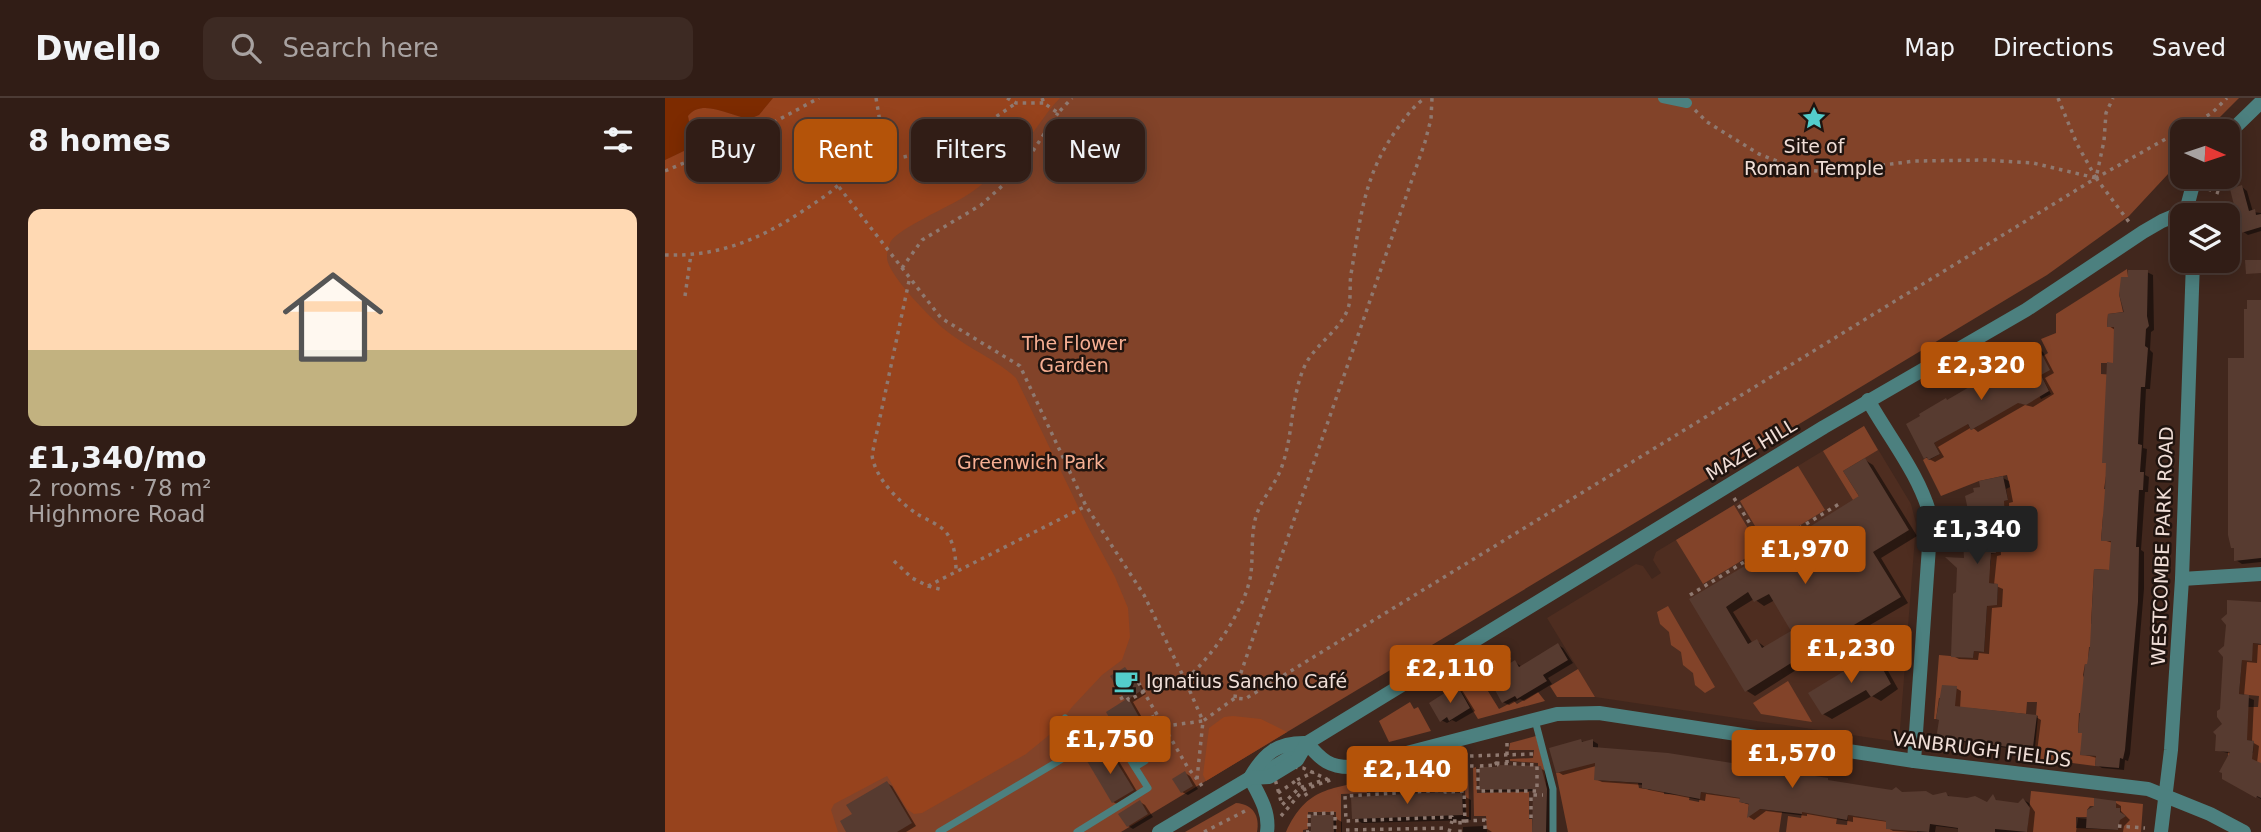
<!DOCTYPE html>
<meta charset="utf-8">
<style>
:root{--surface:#311d16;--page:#3d2a23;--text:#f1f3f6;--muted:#a8a2a1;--line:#4c3b35;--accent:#b45309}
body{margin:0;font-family:"DejaVu Sans",sans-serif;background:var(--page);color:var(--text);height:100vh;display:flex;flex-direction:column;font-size:26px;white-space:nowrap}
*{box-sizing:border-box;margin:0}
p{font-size:23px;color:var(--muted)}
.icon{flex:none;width:38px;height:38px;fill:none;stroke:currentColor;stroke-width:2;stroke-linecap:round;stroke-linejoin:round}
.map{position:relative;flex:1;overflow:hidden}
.side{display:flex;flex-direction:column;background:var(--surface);width:665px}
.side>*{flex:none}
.top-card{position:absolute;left:21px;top:21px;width:665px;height:63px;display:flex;gap:14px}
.needle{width:46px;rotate:93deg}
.tools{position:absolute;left:1505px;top:21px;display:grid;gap:14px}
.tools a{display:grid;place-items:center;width:70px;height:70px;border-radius:14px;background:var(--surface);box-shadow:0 4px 18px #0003,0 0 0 2px var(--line);font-size:35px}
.price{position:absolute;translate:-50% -60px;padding:0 16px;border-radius:7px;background:var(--accent);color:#fff;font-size:23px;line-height:46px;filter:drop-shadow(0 2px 4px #0008)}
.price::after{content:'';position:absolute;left:50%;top:42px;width:21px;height:16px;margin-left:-10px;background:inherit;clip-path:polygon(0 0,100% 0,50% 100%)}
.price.active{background:#222;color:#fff}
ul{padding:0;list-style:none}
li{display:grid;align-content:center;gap:14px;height:371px;padding:0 28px}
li+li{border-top:2px solid var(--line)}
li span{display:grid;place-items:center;height:217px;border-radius:14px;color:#555}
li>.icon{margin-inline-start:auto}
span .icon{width:126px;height:126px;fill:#fffc;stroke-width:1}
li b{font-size:30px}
h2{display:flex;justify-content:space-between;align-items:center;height:84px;padding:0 28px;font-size:30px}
.chip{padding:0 24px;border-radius:14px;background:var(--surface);box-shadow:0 4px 18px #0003,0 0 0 2px var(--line);font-size:24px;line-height:63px}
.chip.active{background:var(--accent);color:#fff}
header{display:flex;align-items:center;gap:42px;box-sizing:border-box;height:98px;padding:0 35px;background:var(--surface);border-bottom:2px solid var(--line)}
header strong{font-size:33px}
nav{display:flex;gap:38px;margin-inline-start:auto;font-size:24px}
.search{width:490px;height:63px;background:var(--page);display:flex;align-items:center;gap:18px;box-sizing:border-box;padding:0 24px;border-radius:14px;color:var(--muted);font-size:26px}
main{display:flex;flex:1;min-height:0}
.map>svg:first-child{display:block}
.built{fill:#4e2d20}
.green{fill:#824329}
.forest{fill:#97431d}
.water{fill:#7d2b00}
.shadow{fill:#0007;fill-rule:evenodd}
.building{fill:#573b30;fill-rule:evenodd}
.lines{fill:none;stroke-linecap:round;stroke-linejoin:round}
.path{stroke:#8f7970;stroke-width:3.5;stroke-dasharray:3.5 5;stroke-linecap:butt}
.service{stroke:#4c807f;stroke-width:7}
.pedestrian{stroke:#4c807f;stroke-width:10}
.minor{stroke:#4c807f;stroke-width:14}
.tertiary{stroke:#4c807f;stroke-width:14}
.labels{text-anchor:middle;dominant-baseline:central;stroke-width:5;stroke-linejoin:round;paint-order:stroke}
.poi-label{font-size:19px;fill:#f0ded7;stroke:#20140f}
.park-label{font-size:19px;fill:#f7af93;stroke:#20140f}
.street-label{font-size:19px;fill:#f0ded7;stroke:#20140f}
</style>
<header>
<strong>Dwello</strong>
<div class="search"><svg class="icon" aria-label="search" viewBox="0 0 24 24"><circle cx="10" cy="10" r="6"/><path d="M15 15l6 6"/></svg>Search here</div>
<nav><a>Map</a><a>Directions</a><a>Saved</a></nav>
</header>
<main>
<section class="side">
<h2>8 homes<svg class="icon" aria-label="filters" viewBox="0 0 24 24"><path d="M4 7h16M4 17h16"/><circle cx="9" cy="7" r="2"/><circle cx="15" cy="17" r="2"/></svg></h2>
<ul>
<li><span style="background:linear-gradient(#ffd9b3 65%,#c2b280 0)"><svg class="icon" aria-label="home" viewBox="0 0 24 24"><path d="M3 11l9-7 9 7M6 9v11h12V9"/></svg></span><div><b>£1,340/mo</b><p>2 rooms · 78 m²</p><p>Highmore Road</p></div></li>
</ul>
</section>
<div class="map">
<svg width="1596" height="734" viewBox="0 0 1596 734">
<rect width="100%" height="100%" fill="#41271d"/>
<polygon class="built" points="1199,328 1246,406 1251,426 1234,644 930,599 882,520 971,466 978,468 987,481 996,475 988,462 991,454"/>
<g class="green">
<polygon points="0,0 1574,0 1541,33 1517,33 1517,61 1464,118 1382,177 456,734 0,734"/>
<polygon points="1462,171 1463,179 1454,196 1458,214 1443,216 1442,229 1449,229 1449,265 1436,265 1436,276 1450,277 1438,365 1443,365 1439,391 1450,392 1438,418 1436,442 1446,443 1460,473 1429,471 1426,526 1438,527 1437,549 1424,549 1423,562 1436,567 1420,566 1418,577 1432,615 1414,615 1413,635 1420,635 1415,657 1431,658 1430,668 1369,660 1373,618 1371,617 1372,604 1362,604 1361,616 1304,610 1285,615 1286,601 1274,600 1271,621 1269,621 1274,557 1308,560 1309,553 1319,554 1322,509 1323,506 1332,507 1333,486 1322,485 1326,463 1324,456 1331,455 1330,433 1306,412 1343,402 1341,391 1345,389 1342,377 1314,383 1276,398 1258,362 1262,359 1264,362 1275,356 1269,345 1298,328 1300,321 1306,332 1313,328 1340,298 1357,306 1364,305 1360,271 1376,301 1386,296 1376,277 1378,258 1383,255 1376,241 1391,235 1391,216"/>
<polygon points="1199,328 1213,352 1178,373 1202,411 1196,415 1158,353"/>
<polygon points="1133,368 1160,412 1111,442 1104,437 1096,438 1075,403"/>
<polygon points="1069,407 1090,442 1085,449 1086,457 1038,486 1011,442"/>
<polygon points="1003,508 1050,589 1040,595 1030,587 1028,575 1018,567 1016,554 1006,547 1004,534 995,526 992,514"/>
<polygon points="1588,545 1596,546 1596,665 1563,665 1563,654 1588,655 1589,643 1581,642 1583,609 1593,609 1594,598 1574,596 1577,562 1586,562"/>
<polygon points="838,547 846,561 818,578 821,583 818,585 834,611 849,603 852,606 873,594 880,603 813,621 787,578"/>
<polygon points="913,571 930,599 892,599 885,588"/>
<polygon points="1123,583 1147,624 1096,616 1088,605"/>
<polygon points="745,604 749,611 753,609 766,633 724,644 714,623"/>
<polygon points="871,638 879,668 882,695 873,696 873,665 845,663 845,661 868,660 869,652 844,652 845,645"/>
<polygon points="803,655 804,719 801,719 800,692 771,690 770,665"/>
<polygon points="930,664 930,682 973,685 974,690 987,692 1000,686 999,696 1025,697 1024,702 1034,704 1036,694 1073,699 1075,700 1075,704 1084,706 1083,713 1094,711 1117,714 1114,734 903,734 891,675"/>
<polygon points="766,666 767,690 757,691 757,693 726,694 726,692 716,692 716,679"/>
<polygon points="811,669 812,695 864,694 864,721 867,721 867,734 822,734 821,718 809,718 808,670"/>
<path d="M 712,681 L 712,692 L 702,693 L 702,695 L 676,696 L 676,734 L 671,734 L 671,714 L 643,714 L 643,731 L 638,732 L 638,734 L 621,734 C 642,688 667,691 712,681 Z"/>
<polygon points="1366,693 1429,700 1429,708 1425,708 1422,712 1424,719 1411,719 1411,730 1453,732 1456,715 1454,710 1451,710 1451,703 1478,706 1476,734 1362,734"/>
<path d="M 571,705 C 588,706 595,718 592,734 L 520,734 Z"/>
<polygon points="1138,709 1172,720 1171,726 1182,727 1183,717 1253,726 1252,734 1121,734 1123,718 1136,720"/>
</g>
<g class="forest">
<path d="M 108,0 L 395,0 C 382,13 374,28 362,42 C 344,63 323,84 299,99 C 283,109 235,130 226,143 C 224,146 222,155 222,159 C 221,173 257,211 269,222 C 295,248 326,257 351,280 L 423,429 L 450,479 L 463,510 L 465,539 L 457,562 L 437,577 L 407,609 L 389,633 L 361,656 L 257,715 L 249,716 L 242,711 L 222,678 L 169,706 L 166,712 L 173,734 L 0,734 L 0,62 L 23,51 L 27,37 L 23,18 C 37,0 65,18 84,21 L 94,17 Z"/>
<polygon points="568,618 596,621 622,634 541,683 538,677 544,630 559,619"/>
</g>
<path class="water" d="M 0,0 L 108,0 L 94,17 L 84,21 C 65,18 37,0 23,18 L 28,44 L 23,51 L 0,62 Z"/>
<g class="shadow">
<polygon points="1577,89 1582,93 1588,114 1596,115 1596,133 1583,137 1577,133"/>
<polygon points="1482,174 1488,177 1489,232 1486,234 1485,252 1488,255 1485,291 1481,291 1478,350 1482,351 1480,377 1484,379 1483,394 1480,394 1476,452 1479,454 1479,491 1465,656 1463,663 1460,662 1459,672 1437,670 1432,667 1432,660 1417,656 1419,636 1415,634 1445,474 1448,445 1438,442 1449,266 1450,232 1444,228 1461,216"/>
<polygon points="1596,203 1596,464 1577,466 1571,462 1571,451 1567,449 1581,262"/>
<polygon points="1373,251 1378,254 1389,275 1380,280 1389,296 1368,309 1360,307 1313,334 1307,329 1273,349 1279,359 1270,364 1260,359 1284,303"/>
<path d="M 1200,362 L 1208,367 L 1252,438 L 1216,460 L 1243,505 L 1179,542 L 1182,546 L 1155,562 L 1150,560 L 1090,598 L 1082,593 L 1026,502 L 1196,399 ZM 1089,501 L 1099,508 L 1110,502 L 1129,533 L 1101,550 L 1092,543 L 1088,546 L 1068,514 Z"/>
<polygon points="1338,380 1344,383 1348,404 1344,405 1345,426 1352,434 1335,435 1336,457 1332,458 1329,487 1338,491 1337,509 1327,510 1324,556 1314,555 1313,562 1294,561 1288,558 1293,495 1301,462 1305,413"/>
<polygon points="1596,506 1596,547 1593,547 1592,565 1582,564 1579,598 1589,602 1587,644 1594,648 1592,665 1596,667 1596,701 1559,680 1566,656 1552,652 1560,626 1556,612"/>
<polygon points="893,547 898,550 908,565 883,580 887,586 859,603 855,601 844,607 838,604 850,564 857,569"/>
<polygon points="1209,557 1217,562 1233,591 1216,603 1207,598 1167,621 1158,616"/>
<polygon points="460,571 471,577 481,596 468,604 479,623 458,634 453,631 463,603"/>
<polygon points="792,589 797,592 810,613 791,624 787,622 782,625 776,622"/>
<polygon points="1291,590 1296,593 1295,611 1371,619 1376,622 1372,654 1283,642 1277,638"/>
<polygon points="916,643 921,645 928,643 933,646 933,651 1162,682 1167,684 1238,696 1268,699 1281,696 1287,700 1322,706 1328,699 1335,705 1354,707 1359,702 1364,705 1370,714 1368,734 1295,734 1295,731 1271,728 1270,734 1244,734 1228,733 1223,730 1223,724 1188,719 1188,724 1142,716 1142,718 1101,713 1089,722 1084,719 1085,707 1076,704 1077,701 1041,696 1040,703 984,692 979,689 979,687 937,684 931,681 931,668 898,677 893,674"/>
<polygon points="443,652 449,655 473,695 454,707 448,704"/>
<polygon points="875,670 882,674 887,696 887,734 869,734 870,693 822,694 816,691"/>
<polygon points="520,675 525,678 533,691 523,697 517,694"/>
<polygon points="222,685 227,688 251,728 241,734 183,734 189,717"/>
<polygon points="797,697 806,702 806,722 697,725 689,720"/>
<polygon points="475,704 480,707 488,719 468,731 463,728"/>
<polygon points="1451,705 1456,708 1456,713 1465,722 1459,728 1458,734 1411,734 1413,720 1423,721"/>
<polygon points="668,719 677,724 677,734 647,734"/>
<polygon points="818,728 827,734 798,734 798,729"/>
</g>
<g class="building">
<polygon points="1577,87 1584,113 1590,111 1591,117 1596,116 1596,129 1576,135 1565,91"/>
<polygon points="1580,162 1596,162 1596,175 1581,176"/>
<polygon points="1463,172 1483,172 1482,218 1484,228 1481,231 1480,248 1483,250 1480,289 1476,289 1473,346 1477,347 1475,374 1479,374 1478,392 1474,392 1471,449 1474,449 1473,504 1460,652 1458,661 1455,660 1454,670 1430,668 1431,658 1415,657 1417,635 1413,635 1420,566 1422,566 1425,548 1429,471 1444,472 1446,443 1436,443 1440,392 1441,365 1437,365 1442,264 1448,265 1449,229 1442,229 1443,216 1459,214 1454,196 1456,179 1463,179"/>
<polygon points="1582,202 1596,202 1596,460 1569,463 1569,450 1566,450 1563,437 1563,260 1579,260 1579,211 1582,211"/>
<polygon points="1373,249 1385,272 1376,277 1384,293 1361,307 1353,305 1306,332 1303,326 1269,345 1275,356 1263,362 1262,359 1259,361 1241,326 1255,318 1254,316 1281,300 1282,302"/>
<path d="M 1200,360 L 1244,432 L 1208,454 L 1236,499 L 1172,537 L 1174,540 L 1145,559 L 1142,555 L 1080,594 L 1024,501 L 1088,463 L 1092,460 L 1091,458 L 1110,446 L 1112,448 L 1117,446 L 1194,398 L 1178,373 ZM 1083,494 L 1089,504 L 1104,496 L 1126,533 L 1097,550 L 1092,541 L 1083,546 L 1061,509 Z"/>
<polygon points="1338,378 1343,402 1339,403 1340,421 1349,431 1330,433 1331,455 1326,455 1324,485 1333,486 1332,507 1322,508 1319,554 1309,553 1308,560 1286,559 1288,496 1291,494 1292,470 1280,459 1299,460 1296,415 1303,412 1300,398 1309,394 1308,390 1315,389 1314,383"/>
<polygon points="1562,502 1596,504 1596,546 1588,545 1587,563 1577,562 1574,596 1584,597 1582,642 1589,643 1587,661 1596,665 1596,700 1592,698 1591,700 1557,681 1557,675 1554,674 1565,654 1550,653 1551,637 1548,634 1557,626 1552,619 1552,613 1555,611 1558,559 1553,553 1559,548 1561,527 1556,521 1562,516"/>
<polygon points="893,545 903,562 878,577 882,583 852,601 850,598 837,605 823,579 850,562 854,569"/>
<polygon points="1209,555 1226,586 1206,599 1201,592 1157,617 1143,595"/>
<polygon points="460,569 463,573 465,572 477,592 464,601 474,619 452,633 441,614 460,602 445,578"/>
<polygon points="792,587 805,610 784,623 782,619 775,624 764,605"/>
<polygon points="1277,587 1292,588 1290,608 1372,617 1368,649 1366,652 1276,640 1272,635 1274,622 1271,621"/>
<polygon points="916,641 917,644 928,641 928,649 1003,655 1163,680 1163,682 1207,689 1227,692 1231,689 1237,694 1261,693 1268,697 1281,694 1283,698 1302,700 1310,698 1322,704 1328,696 1331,702 1353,705 1358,700 1365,710 1362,734 1330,731 1330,734 1293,734 1293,730 1265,726 1264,734 1221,731 1221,723 1183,717 1182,722 1137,714 1137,716 1095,711 1082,720 1084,706 1074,704 1075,700 1036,694 1035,701 977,690 977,685 929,682 930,665 891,675 884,650"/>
<polygon points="443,650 469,692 447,705 422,663"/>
<polygon points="833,667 876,668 882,691 881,734 867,734 868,691 814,692 814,669 833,669"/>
<polygon points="520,673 528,688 516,695 507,681"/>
<polygon points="222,683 247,725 232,734 181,734 175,723 187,716 181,707"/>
<polygon points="778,694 797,695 798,717 687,721 686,699"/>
<polygon points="1429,700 1451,703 1451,710 1455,710 1455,714 1461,718 1455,722 1453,732 1421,730 1422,712 1429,708"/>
<polygon points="475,702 483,716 462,729 453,716"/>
<polygon points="646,717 668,717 669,734 646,734"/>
</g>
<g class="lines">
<g class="path">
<polyline points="211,0 218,42 216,65"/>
<polyline points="342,0 351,5 379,5"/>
<polyline points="377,0 379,5 393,15 407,0"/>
<polyline points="1393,0 1412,46 1431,80 1439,43 1441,15 1448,0"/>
<polyline points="1030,12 1042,24 1094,56 1132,71 1162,74 1250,63 1321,62 1368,65 1431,80"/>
<polyline points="0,73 85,37 154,0"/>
<polyline points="1431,80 1464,124"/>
<polyline points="174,89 276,220 355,268 421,408 479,497 520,582"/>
<polyline points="1543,91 1554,95"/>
<polyline points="1505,151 1517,149"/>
<path d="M 0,157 C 63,159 107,135 157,100 C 170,92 182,77 195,71 C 216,62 240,60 262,53 C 295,42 323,25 351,5"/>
<polyline points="237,170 257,142 316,107 356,71 393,15"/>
<path d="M 244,183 L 207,357 C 210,380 233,403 252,416 C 262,422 277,427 283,437 C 290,448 291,462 291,474"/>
<polyline points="20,198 26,156"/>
<polyline points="1069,400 1100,450"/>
<polyline points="229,463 247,480 263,488 421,408"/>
<polyline points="263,488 278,492"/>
<polyline points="1025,497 1174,406"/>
<polyline points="469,577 523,670 532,681"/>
<polyline points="570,600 571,589 760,44 766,21 767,0"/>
<polyline points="455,601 461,598 464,602 480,593"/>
<path d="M 500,628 L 538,623 L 520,582 C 547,559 581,511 586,475 C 588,457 586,439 590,422 C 595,401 612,386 618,365 C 628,335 626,302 638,272 C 647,248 672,236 682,213 C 687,202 684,188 686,176 C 696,119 698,76 735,27 C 742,17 750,7 760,0"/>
<polyline points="842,645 842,665"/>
<polyline points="434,648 493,616"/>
<polyline points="805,658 868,656"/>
<polyline points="768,662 769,692"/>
<polygon points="831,665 872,667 872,693 813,693 813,668 832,667"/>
<polyline points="805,668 813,668"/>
<polygon points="629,669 638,670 662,681 634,690 617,707 610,681 613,677"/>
<polyline points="714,677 714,694"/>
<polyline points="632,682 649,674"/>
<polyline points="537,688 532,681 538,623 570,600 580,601 1431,80 1547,15 1562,0"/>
<polygon points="780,692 780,694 799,693 800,723 787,723 787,719 681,723 680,698"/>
<polyline points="613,695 632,682 636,689"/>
<polyline points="640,695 642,698"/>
<polyline points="616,718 638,692 668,681"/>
<polyline points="866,720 866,697 878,697"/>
<polyline points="795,723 795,734"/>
<polyline points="800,723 820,722 820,734"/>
<polyline points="1453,728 1480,730"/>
<polyline points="681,732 783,730"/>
<polyline points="539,734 584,711"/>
<polyline points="641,734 644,734 644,716 670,715 670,734"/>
<polyline points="784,734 787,723"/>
</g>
<g class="service">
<polyline points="870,622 888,691 888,734"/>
<polyline points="470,669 480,663"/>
<polyline points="594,674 635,649"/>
<polyline points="274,734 424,645 400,620"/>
<polyline points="412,734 483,690 461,655"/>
</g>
<polyline class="pedestrian" points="998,0 1022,5"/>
<g class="minor">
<path d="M 1203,302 C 1225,341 1255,377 1266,420 L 1249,663"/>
<polyline points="1517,481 1596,476"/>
<path d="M 585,680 C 594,697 605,714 602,734"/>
<polyline points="1496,734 1506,652 1517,481 1528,163"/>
</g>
<g class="tertiary">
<polyline points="1563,36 1596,4"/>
<path d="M 642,645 C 656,662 665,670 688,669 L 892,616 L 934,615 L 1249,663 L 1483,691 L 1545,716 L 1579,734"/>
<path d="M 585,680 C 599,655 613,644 642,645"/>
<polyline points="494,734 585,680 604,679 632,662 642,645 1159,329 1361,212 1478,134 1497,123 1521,113 1530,79"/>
</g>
</g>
<defs>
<g id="sight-bare" transform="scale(1.89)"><path d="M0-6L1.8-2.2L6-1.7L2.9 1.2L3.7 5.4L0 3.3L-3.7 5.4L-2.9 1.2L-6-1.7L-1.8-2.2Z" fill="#53cdcb" stroke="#20140f" stroke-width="2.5" paint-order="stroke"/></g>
<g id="cafe-bare" transform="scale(1.89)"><path d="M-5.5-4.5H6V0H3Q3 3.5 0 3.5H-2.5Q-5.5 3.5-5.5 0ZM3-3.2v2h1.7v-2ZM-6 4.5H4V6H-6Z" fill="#53cdcb" stroke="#20140f" stroke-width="2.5" paint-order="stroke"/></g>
</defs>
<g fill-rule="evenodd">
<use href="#sight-bare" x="1149" y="20"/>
<use href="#cafe-bare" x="461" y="583"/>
</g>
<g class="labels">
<g class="poi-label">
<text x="1149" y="48">Site of<tspan x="1149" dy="22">Roman Temple</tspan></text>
<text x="481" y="583" text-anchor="start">Ignatius Sancho Café</text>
</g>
<g class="park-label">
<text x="409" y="245">The Flower<tspan x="409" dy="22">Garden</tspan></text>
<text x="366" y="364">Greenwich Park</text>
</g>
<g class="street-label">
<text transform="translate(1086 351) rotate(-31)">MAZE HILL</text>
<text transform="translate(1497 448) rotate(-88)">WESTCOMBE PARK ROAD</text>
<text transform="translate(1317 651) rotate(7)">VANBRUGH FIELDS</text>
</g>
</g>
</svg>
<div class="tools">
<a><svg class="needle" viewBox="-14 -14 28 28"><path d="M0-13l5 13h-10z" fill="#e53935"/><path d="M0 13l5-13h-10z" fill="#a8a2a1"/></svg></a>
<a><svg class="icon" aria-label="layers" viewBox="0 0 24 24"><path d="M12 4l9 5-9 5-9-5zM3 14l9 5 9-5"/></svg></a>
</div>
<b class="price" style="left:1316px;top:304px">£2,320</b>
<b class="price active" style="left:1312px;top:468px">£1,340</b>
<b class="price" style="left:1140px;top:488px">£1,970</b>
<b class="price" style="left:1186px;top:587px">£1,230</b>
<b class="price" style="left:785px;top:607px">£2,110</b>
<b class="price" style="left:445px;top:678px">£1,750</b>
<b class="price" style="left:1127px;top:692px">£1,570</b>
<b class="price" style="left:742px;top:708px">£2,140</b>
<div class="top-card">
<a class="chip">Buy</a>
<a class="chip active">Rent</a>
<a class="chip">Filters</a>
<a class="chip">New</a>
</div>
</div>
</main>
